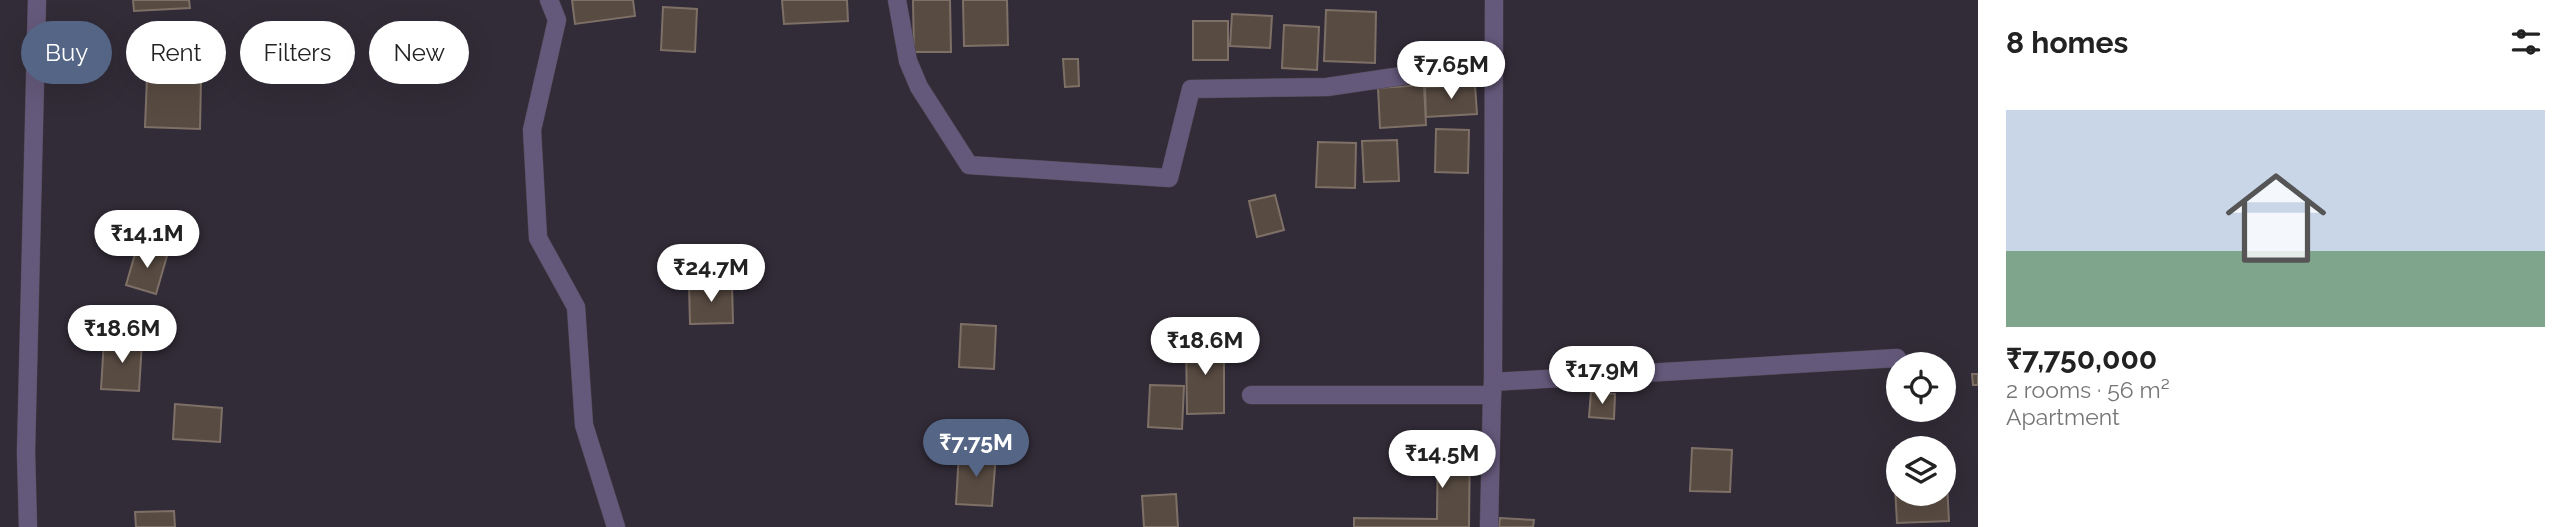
<!DOCTYPE html>
<meta charset="utf-8">
<style>
:root{--surface:#fff;--page:#f6f6f6;--text:#222;--muted:#767676;--accent:#556585}
body{margin:0;font-family:Raleway,sans-serif;background:var(--page);color:var(--text);height:100vh;display:flex;flex-direction:column;font-size:26px;white-space:nowrap}
*{box-sizing:border-box;margin:0}
p{font-size:23px;color:var(--muted)}
.icon{flex:none;width:38px;height:38px;fill:none;stroke:currentColor;stroke-width:2;stroke-linecap:round;stroke-linejoin:round}
.map{position:relative;flex:1;overflow:hidden}
.side{display:flex;flex-direction:column;background:var(--surface);width:595px}
.side>*{flex:none}
.top-card{position:absolute;left:21px;top:21px;width:665px;height:63px;display:flex;gap:14px}
.fabs{position:absolute;left:1886px;top:352px;display:grid;gap:14px}
.fabs a{display:grid;place-items:center;width:70px;height:70px;border-radius:50%;background:var(--surface);box-shadow:0 7px 28px #0002;font-size:35px}
.price{position:absolute;translate:-50% -60px;padding:0 16px;border-radius:24px;background:#fff;color:#222;font-size:23px;line-height:46px;filter:drop-shadow(0 2px 4px #0008)}
.price::after{content:'';position:absolute;left:50%;top:42px;width:21px;height:16px;margin-left:-10px;background:inherit;clip-path:polygon(0 0,100% 0,50% 100%)}
.price.active{background:var(--accent);color:#fff}
ul{padding:0;list-style:none}
li{display:grid;align-content:center;gap:14px;height:371px;padding:0 28px}
li span{display:grid;place-items:center;height:217px;border-radius:0px;color:#555}
li>.icon{margin-inline-start:auto}
span .icon{width:126px;height:126px;fill:#fffc;stroke-width:1}
li b{font-size:30px}
h2{display:flex;justify-content:space-between;align-items:center;height:84px;padding:0 28px;font-size:30px}
.tag{padding:0 24px;border-radius:32px;background:var(--surface);box-shadow:0 7px 28px #0002;font-size:24px;line-height:63px}
.tag.active{background:var(--accent);color:#fff}
main{display:flex;flex:1;min-height:0}
.map>svg:first-child{display:block}
.building{fill:#584b42;stroke:#7e7066;stroke-width:2}
.lines{fill:none;stroke-linecap:round;stroke-linejoin:round}
.street-casing{stroke:#4d4752;stroke-width:19}
.street{stroke:#65597b;stroke-width:18}
</style>
<main>
<div class="map">
<svg width="1978" height="527" viewBox="0 0 1978 527">
<rect width="100%" height="100%" fill="#322c38"/>
<g class="building">
<polygon points="133,0 189,0 190,8 134,11"/>
<polygon points="572,0 633,0 635,16 575,24"/>
<polygon points="782,0 847,0 848,21 784,24"/>
<polygon points="913,0 950,0 951,52 914,52"/>
<polygon points="963,0 1007,0 1008,45 964,46"/>
<polygon points="663,7 697,9 695,52 661,50"/>
<polygon points="1326,10 1376,12 1375,63 1324,61"/>
<polygon points="1232,14 1272,16 1270,48 1230,46"/>
<rect x="1193" y="21" width="35" height="39"/>
<polygon points="1284,25 1319,27 1317,70 1282,68"/>
<polygon points="1063,59 1078,59 1079,86 1065,87"/>
<polygon points="147,77 201,79 200,129 145,127"/>
<polygon points="1424,85 1426,125 1380,128 1378,88"/>
<polygon points="1475,85 1477,114 1426,117 1425,87"/>
<polygon points="1436,129 1469,130 1468,173 1435,172"/>
<polygon points="1397,140 1399,181 1364,182 1362,141"/>
<polygon points="1318,142 1356,143 1355,188 1316,187"/>
<polygon points="1275,195 1284,230 1257,237 1249,201"/>
<polygon points="137,247 167,256 156,294 126,285"/>
<polygon points="732,283 733,323 690,324 689,284"/>
<polygon points="961,324 996,326 994,369 959,367"/>
<polygon points="104,340 142,342 139,391 101,389"/>
<polygon points="1186,340 1224,340 1224,413 1187,414"/>
<polygon points="1972,374 1978,374 1978,385 1973,385"/>
<polygon points="1150,385 1184,386 1182,429 1148,427"/>
<polygon points="1591,392 1615,394 1614,419 1589,417"/>
<polygon points="175,404 222,408 220,442 173,439"/>
<polygon points="1438,438 1470,438 1469,527 1354,527 1354,518 1437,519"/>
<polygon points="1945,447 1949,521 1897,523 1893,450 1899,449 1899,494 1944,494 1944,448 1928,448"/>
<polygon points="1692,448 1732,450 1730,492 1690,491"/>
<polygon points="959,452 996,454 992,506 956,504"/>
<polygon points="1176,494 1178,527 1144,527 1142,496"/>
<polygon points="174,511 175,527 136,527 135,512"/>
<polygon points="1500,518 1534,520 1533,527 1499,527"/>
</g>
<g class="lines">
<g class="street-casing">
<g id="street">
<polyline points="549,0 557,20 532,130 538,238 576,307 584,425 616,527"/>
<polyline points="897,0 908,61 919,87 969,165 1169,178 1191,89 1327,87 1442,70 1494,70"/>
<polyline points="1493,382 1494,0"/>
<polyline points="1251,395 1492,395 1493,382 1897,358"/>
<polyline points="28,527 26,452 37,0"/>
<polyline points="1489,527 1492,395"/>
</g>
</g>
<use href="#street" class="street"/>
</g>
</svg>
<div class="fabs">
<a><svg class="icon" aria-label="locate" viewBox="0 0 24 24"><circle cx="12" cy="12" r="6"/><path d="M12 2v4M12 18v4M2 12h4M18 12h4"/></svg></a>
<a><svg class="icon" aria-label="layers" viewBox="0 0 24 24"><path d="M12 4l9 5-9 5-9-5zM3 14l9 5 9-5"/></svg></a>
</div>
<b class="price" style="left:1451px;top:101px">₹7.65M</b>
<b class="price" style="left:147px;top:270px">₹14.1M</b>
<b class="price" style="left:711px;top:304px">₹24.7M</b>
<b class="price" style="left:122px;top:365px">₹18.6M</b>
<b class="price" style="left:1205px;top:377px">₹18.6M</b>
<b class="price" style="left:1602px;top:406px">₹17.9M</b>
<b class="price active" style="left:976px;top:479px">₹7.75M</b>
<b class="price" style="left:1442px;top:490px">₹14.5M</b>
<div class="top-card">
<a class="tag active">Buy</a>
<a class="tag">Rent</a>
<a class="tag">Filters</a>
<a class="tag">New</a>
</div>
</div>
<section class="side">
<h2>8 homes<svg class="icon" aria-label="filters" viewBox="0 0 24 24"><path d="M4 7h16M4 17h16"/><circle cx="9" cy="7" r="2"/><circle cx="15" cy="17" r="2"/></svg></h2>
<ul>
<li><span style="background:linear-gradient(#c9d6e8 65%,#7fa58c 0)"><svg class="icon" aria-label="home" viewBox="0 0 24 24"><path d="M3 11l9-7 9 7M6 9v11h12V9"/></svg></span><div><b>₹7,750,000</b><p>2 rooms · 56 m²</p><p>Apartment</p></div></li>
</ul>
</section>
</main>
